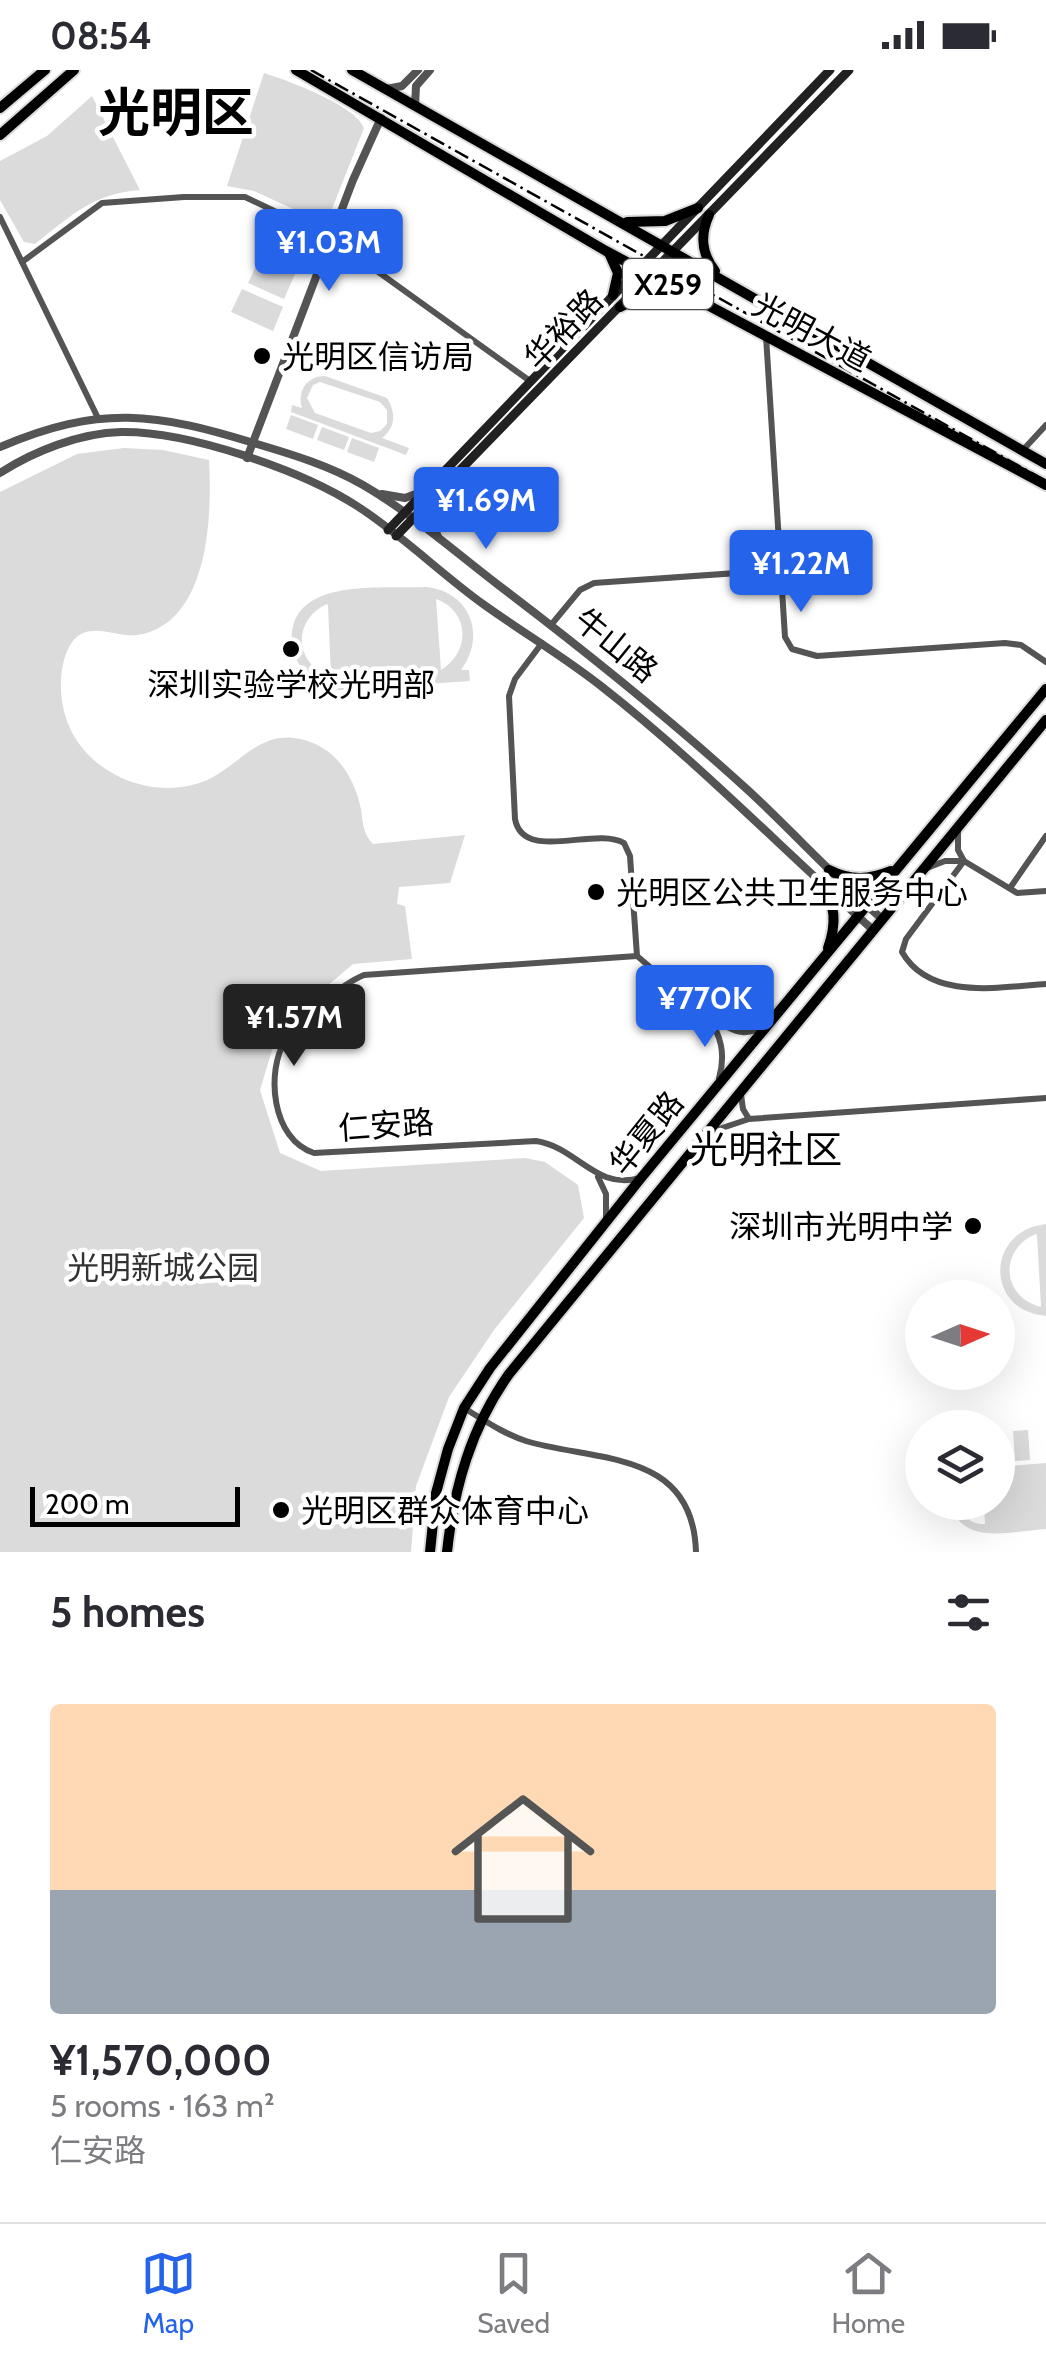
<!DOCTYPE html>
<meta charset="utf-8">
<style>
:root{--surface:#fff;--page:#f2f2f3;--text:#2b2b33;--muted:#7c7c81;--line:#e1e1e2;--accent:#2563eb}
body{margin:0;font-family:Cabin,"Noto Sans SC",sans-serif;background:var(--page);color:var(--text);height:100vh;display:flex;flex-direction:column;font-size:38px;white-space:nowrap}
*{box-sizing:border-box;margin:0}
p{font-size:32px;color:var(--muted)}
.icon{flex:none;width:55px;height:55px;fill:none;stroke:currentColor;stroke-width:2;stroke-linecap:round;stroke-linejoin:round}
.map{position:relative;height:1482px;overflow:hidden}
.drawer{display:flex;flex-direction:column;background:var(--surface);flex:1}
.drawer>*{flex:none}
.needle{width:65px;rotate:87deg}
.tools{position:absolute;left:905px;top:1210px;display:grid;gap:20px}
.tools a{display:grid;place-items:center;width:110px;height:110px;border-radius:50%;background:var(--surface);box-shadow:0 10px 40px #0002;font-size:50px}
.scale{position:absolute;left:30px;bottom:25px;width:210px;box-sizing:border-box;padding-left:10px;border:5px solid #000;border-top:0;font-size:28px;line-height:35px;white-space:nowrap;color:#000;-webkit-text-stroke:8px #fff;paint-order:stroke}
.price{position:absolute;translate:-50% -85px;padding:0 22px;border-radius:10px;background:var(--accent);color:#fff;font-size:32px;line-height:65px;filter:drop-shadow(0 2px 5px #0008)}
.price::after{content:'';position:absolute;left:50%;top:60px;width:30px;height:22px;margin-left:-15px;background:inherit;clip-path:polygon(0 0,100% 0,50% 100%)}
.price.current{background:#222;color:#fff}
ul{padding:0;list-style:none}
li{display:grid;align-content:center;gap:20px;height:530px;padding:0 50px}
li span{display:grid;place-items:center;height:310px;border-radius:10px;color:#555}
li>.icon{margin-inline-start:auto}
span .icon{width:180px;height:180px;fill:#fffc;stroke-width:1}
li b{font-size:42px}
h2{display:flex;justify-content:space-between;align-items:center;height:120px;padding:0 50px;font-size:42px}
.status{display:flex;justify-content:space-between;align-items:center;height:70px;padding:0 50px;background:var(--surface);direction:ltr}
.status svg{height:28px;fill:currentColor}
.tabs{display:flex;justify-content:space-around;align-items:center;height:140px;border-top:2px solid var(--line);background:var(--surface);font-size:28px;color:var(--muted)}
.tabs a{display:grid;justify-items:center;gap:5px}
.tabs .current{color:var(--accent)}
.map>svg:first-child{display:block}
.green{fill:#dbdbdb;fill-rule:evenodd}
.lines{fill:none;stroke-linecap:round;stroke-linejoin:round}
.primary-casing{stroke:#dbdbdb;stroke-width:14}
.minor{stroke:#545454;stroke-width:6}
.tertiary{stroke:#545454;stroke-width:8}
.secondary{stroke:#212121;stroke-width:9}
.primary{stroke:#000;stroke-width:10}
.rail{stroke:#000;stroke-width:2.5;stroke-dasharray:15 5 2.5 5;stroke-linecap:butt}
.poi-dot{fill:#000;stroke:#fff;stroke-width:4}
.labels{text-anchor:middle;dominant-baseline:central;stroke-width:9;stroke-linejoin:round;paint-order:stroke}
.shield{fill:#fff;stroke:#4c4c4c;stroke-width:2.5}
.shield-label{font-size:30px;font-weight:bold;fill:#000}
.street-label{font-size:32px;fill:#000;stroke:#fff}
.poi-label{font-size:32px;fill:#000;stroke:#fff;text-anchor:start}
.park-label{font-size:32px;fill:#323232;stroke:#fff}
.quarter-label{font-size:38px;fill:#000;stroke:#fff}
.town-label{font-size:52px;font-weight:bold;fill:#000;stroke:#fff}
</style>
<div class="status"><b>08:54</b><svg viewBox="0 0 49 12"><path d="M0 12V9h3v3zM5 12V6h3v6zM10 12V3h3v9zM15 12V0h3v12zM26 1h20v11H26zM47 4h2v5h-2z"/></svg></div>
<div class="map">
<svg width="1046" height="1482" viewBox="0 0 1046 1482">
<rect width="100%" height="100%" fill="#fff"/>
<g class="green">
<path d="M 264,3 C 289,11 355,35 364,58 L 330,144 L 317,150 L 254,121 L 227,116 Z"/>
<path d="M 92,26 L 140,120 C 92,124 72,145 35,174 L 24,172 L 0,130 L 0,91 L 47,66 Z"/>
<polygon points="264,179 299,195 284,229 248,213"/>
<polygon points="242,219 283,237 273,261 231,242"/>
<path d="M 325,306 L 387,328 C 396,343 396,357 382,368 L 409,378 L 406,385 L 291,342 L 292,335 L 302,338 C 297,322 306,306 325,306 ZM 320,312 L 380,332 L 387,340 L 387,354 L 380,361 L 371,363 L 315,343 L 307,328 L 313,315 Z"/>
<polygon points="291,345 318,355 313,369 286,359"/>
<polygon points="322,357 349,367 344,380 317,370"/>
<polygon points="352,368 379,378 374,392 347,382"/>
<path d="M 124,378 L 163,380 L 209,390 C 212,444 210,553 138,565 C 114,568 85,547 69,577 C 58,599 59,629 67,651 C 87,707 161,735 213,707 C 242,691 263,660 300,669 C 335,676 354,706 361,739 C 363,753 363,764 373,774 L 465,765 L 450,813 L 399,817 L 397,834 L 405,836 L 412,889 L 353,894 L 279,957 L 260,1020 L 280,1083 L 321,1101 L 525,1088 L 545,1092 L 578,1115 L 584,1148 L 494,1260 L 449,1327 L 416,1416 L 411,1482 L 0,1482 L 0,422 L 77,384 Z"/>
<path d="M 426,517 C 470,521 487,566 461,600 L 469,600 L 470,611 L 312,622 C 310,604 293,594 292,573 C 287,506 383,519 426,517 ZM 436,529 C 470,541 471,582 441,600 ZM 327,534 L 328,535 L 331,607 C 294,594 292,550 327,534 Z"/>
<path d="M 1046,1154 L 1046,1246 C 985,1241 985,1161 1046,1154 ZM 1036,1164 L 1037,1165 L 1041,1237 C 1001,1227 999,1179 1036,1164 Z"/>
<polygon points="1028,1360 1030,1390 1015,1391 1013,1361"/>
<path d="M 1046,1393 L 1046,1459 C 1013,1461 960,1477 951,1433 L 959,1433 C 962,1446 971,1455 985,1454 L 984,1433 L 998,1432 L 998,1397 Z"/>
</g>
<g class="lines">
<g class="primary-casing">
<g id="primary">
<polyline points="296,0 606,181 1046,415"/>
<polyline points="352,0 1046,394"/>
<polyline points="0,38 45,0"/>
<polyline points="0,65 74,0"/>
<path d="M 709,145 C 700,165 701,183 715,201"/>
<polyline points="627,152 665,151 698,138"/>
<polyline points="610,185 618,203 613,225"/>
<polyline points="620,237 647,224 680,224"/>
<path d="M 829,800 C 851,811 869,810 891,801"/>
<path d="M 823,813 C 835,836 837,853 828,878"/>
<polyline points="430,1482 436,1423 448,1379 464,1338 490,1298 641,1108 1046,619"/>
<path d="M 447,1482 C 454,1417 471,1358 509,1304 L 1046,650"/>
</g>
</g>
<g class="minor">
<polyline points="0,147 98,348"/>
<polyline points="22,192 102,133 184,127 245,127 331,168 530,311"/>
<polyline points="766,266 785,567 792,579 817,586 1005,573 1021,575 1046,592"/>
<polyline points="1023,380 1046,355"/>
<polyline points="551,555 580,520 594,513 780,500"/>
<path d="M 542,573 L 515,609 L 509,626 L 515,749 C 523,793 595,756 624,773 L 630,786 L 637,886 C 658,903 717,960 742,962 C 750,963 757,960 765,956"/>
<polyline points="958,761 958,780 964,791 1017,823 1046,821"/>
<path d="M 964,791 L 906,869 L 902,882 C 930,931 1000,917 1046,914"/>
<polyline points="927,798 945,791 963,791"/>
<polyline points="1010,818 1046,766"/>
<path d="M 637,886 L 364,905 C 342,914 300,949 286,969 C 265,1002 272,1070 314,1083 L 536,1071 C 577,1077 596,1121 640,1108"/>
<path d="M 707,945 C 721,965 726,984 719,1008"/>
<polyline points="741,1025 743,1039 749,1049 1046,1028"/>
<polyline points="713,1061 749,1049"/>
<polyline points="598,1107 606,1124 606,1148"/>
<path d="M 464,1338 C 484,1350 504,1364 526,1371 C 596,1392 693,1379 696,1482"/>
</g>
<g class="tertiary">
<polyline points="386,19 402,16 418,0"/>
<polyline points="415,36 416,16 430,0"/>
<path d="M 0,377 C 100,334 157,343 257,374 C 294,385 330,396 363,415 C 411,443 454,481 497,514 C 584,580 669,648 750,722 C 794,763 835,808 881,848"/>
<polyline points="247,388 353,110 381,48"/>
<path d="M 0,403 C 34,381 80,363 121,362 C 188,361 301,400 357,436 C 402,465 440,503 483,534 C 522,562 563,586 601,616 C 697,691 781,778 872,859"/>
<polyline points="382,424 405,428 421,422"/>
<polyline points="438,467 431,449 439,425"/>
</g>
<g class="secondary">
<polyline points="388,460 830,0"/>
<polyline points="396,466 849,0"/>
</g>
<use href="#primary" class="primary"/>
<polyline class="rail" points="311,0 1046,411"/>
</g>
<g class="poi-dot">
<circle cx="262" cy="286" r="10"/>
<circle cx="291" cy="579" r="10"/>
<circle cx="596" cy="822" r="10"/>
<circle cx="973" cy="1156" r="10"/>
<circle cx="281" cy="1440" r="10"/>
</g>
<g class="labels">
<rect class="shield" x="623" y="189" width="90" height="50" rx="8"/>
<g class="shield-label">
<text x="668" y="214">X259</text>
</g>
<g class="street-label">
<text transform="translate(563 259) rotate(-46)">华裕路</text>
<text transform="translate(812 262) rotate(28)">光明大道</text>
<text transform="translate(616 575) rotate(39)">牛山路</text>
<text transform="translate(386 1055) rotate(-4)">仁安路</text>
<text transform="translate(646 1063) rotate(-51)">华夏路</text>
</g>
<g class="poi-label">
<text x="282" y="286">光明区信访局</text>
<text x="291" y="614" text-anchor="middle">深圳实验学校光明部</text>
<text x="616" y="822">光明区公共卫生服务中心</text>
<text x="953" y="1156" text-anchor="end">深圳市光明中学</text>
<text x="301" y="1440">光明区群众体育中心</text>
</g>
<g class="park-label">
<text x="163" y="1197">光明新城公园</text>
</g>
<g class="quarter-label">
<text x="766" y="1079">光明社区</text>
</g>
<g class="town-label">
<text x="176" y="42">光明区</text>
</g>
</g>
</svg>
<div class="tools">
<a><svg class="needle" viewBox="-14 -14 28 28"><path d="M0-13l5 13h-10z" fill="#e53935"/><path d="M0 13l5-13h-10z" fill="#7c7c81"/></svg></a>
<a><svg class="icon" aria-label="layers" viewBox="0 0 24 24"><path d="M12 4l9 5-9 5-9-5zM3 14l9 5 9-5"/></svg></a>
</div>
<div class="scale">200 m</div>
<b class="price" style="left:329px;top:224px">¥1.03M</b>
<b class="price" style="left:486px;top:482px">¥1.69M</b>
<b class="price" style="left:801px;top:545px">¥1.22M</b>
<b class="price" style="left:705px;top:980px">¥770K</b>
<b class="price current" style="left:294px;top:999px">¥1.57M</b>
</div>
<section class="drawer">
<h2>5 homes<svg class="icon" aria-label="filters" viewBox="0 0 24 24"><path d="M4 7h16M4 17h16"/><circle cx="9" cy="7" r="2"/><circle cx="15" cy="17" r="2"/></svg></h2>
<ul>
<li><span style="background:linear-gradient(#ffd9b3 60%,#9aa5b1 0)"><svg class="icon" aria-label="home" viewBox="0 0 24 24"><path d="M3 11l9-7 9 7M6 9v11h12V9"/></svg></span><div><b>¥1,570,000</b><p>5 rooms · 163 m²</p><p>仁安路</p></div></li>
</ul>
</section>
<nav class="tabs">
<a class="current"><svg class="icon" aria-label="map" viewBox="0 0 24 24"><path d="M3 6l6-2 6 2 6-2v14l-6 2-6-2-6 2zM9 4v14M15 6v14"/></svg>Map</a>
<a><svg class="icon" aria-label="saved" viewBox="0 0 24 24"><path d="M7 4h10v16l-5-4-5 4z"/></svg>Saved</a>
<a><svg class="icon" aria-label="home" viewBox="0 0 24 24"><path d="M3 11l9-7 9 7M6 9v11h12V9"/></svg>Home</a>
</nav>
